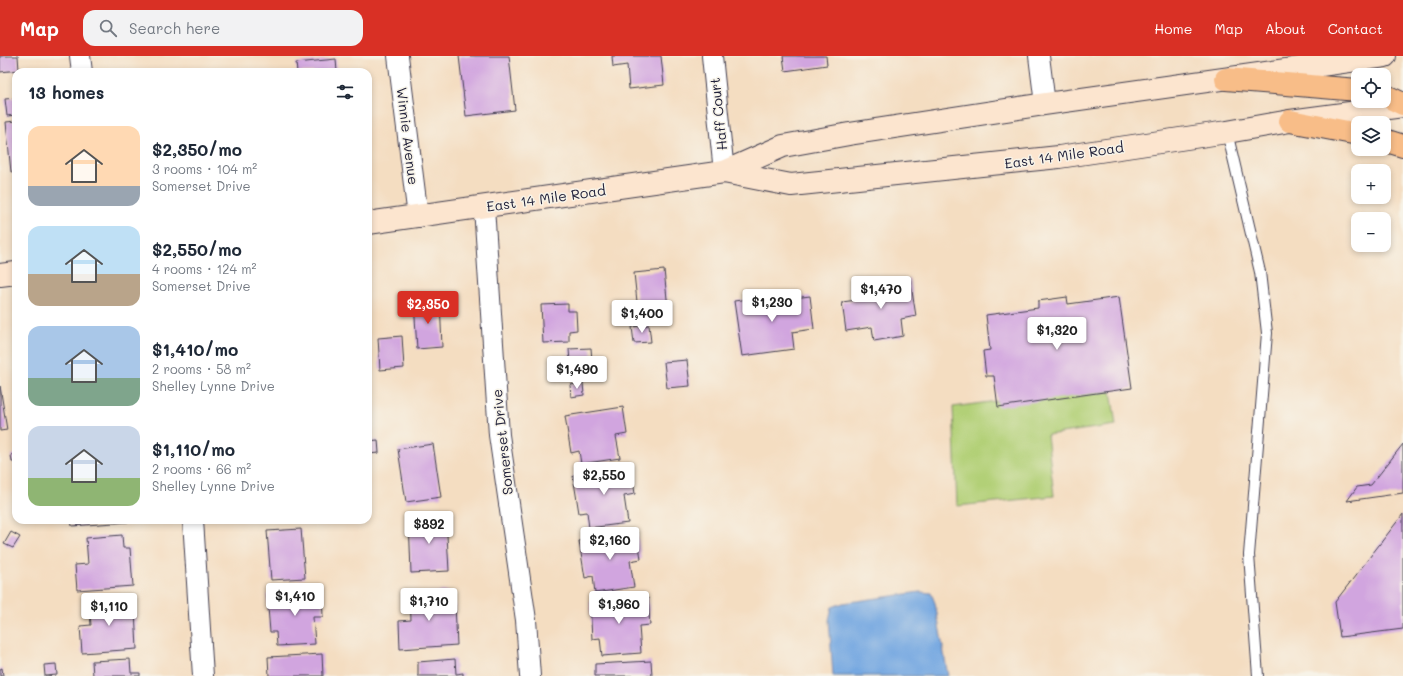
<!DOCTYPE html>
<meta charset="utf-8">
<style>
:root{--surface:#fff;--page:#f2f2f3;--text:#1f2937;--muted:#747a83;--accent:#d93025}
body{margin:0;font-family:Mali,sans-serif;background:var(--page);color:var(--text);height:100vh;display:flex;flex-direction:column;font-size:15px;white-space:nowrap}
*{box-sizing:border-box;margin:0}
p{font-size:13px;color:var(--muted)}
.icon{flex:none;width:22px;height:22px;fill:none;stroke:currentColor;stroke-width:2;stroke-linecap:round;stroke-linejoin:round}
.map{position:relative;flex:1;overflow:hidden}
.panel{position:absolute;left:12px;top:12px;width:360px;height:456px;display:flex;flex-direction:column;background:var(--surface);border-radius:12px;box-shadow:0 2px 6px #0003}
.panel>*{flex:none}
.controls{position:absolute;left:1351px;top:12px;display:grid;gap:8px}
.controls a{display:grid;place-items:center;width:40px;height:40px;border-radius:8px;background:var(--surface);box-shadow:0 2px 6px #0003;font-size:20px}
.price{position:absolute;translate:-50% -34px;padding:0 9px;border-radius:4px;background:#fff;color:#222;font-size:13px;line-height:26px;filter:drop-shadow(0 1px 2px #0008)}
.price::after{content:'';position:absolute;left:50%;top:24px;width:12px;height:9px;margin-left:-6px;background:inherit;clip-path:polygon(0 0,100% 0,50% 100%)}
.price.selected{background:var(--accent);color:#fff}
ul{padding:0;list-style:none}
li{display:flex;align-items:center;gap:12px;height:100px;padding:0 16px}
li span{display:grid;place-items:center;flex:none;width:112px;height:80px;border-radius:12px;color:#555}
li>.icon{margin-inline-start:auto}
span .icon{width:48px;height:48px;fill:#fffc;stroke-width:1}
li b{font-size:17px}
h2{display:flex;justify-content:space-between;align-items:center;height:48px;padding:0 16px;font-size:17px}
header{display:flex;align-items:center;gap:24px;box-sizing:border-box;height:56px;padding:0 20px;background:var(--accent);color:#fff}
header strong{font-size:19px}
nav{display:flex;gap:22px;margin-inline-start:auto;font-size:14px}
.search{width:280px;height:36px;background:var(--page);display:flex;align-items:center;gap:10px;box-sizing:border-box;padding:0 14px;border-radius:12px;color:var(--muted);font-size:15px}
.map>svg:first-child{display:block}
.green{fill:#b2d077;stroke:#6a7959}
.water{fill:#76a8e1;stroke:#4c658e}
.building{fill:#d1a5df}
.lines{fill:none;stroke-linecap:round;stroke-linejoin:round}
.service-casing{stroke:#423e4f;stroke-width:12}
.minor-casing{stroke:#423e4f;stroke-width:22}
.secondary-casing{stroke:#423e4f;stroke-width:24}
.primary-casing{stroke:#423e4f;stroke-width:24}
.service{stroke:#fff;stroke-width:10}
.minor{stroke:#fff;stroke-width:20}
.secondary{stroke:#fce5cf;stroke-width:22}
.primary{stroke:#f8bd88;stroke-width:22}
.labels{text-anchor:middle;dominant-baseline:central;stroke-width:3;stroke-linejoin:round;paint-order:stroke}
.street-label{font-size:14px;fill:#22223b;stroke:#f7f3e8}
</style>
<header>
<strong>Map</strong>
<div class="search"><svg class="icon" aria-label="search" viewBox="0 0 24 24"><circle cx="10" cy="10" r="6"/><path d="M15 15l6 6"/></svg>Search here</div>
<nav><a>Home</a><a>Map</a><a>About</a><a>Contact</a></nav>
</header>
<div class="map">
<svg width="1403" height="620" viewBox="0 0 1403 620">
<rect width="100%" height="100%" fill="#f7f3e8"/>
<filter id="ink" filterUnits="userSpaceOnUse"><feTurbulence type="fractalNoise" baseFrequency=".025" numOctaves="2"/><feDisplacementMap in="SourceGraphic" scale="8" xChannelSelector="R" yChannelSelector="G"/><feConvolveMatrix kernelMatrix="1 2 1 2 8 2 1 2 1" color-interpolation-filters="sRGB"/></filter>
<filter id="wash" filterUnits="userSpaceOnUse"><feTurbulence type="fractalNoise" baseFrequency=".012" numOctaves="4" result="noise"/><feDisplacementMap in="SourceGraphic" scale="16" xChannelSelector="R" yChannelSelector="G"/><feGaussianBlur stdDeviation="0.9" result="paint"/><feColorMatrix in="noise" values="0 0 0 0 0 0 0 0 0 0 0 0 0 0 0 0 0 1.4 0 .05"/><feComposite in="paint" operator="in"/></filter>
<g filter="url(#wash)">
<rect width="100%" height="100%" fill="#f4ddc1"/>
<polygon class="green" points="1111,335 1116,369 1047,379 1054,440 957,450 953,351 997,345"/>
<polygon class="water" points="920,536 931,537 935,547 948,620 833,620 829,564 832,551 843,547"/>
<g id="blocks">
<g class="building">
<polygon points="0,0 18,0 19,14 0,16"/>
<polygon points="459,0 509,0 515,54 466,60"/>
<polygon points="612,0 661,0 664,29 629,33 627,9 613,11"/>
<polygon points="783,0 826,0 827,9 785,15"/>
<polygon points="336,3 337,16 297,16 296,7"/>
<polygon points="16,42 16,59 7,60 5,43"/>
<polygon points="16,65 16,115 11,116 6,66"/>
<polygon points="664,214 669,262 639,265 634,217"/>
<polygon points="910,223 916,260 901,263 903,280 874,285 872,271 846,275 842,246 864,243 863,231"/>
<polygon points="786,238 787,243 810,240 814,273 792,276 794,293 742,300 734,245"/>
<polygon points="1067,241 1068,248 1119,241 1132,332 998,351 994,320 986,320 983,295 990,294 986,259 1038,252 1038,245"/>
<polygon points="440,245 442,291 417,293 414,246"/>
<polygon points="568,248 568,255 576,255 577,274 569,275 569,286 543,287 541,249"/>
<polygon points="649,269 651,286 634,287 632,271"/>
<polygon points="402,280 404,312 380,314 378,282"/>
<polygon points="591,292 593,318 571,319 569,293"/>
<polygon points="687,304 690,330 667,332 664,306"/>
<polygon points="583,327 584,339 571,341 570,329"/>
<polygon points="0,330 7,374 0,375"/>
<polygon points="623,351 627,378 616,380 620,402 581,408 579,395 571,397 565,360"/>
<polygon points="378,384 379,397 368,398 368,385"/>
<polygon points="433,388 441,441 406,446 398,393"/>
<polygon points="1403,388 1403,437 1347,445 1357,431 1371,429"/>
<polygon points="16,398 16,406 12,406 11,399"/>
<polygon points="631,411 635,438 624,440 628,467 589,472 587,456 579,457 573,420"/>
<polygon points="1403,458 1403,573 1340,581 1335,546"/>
<polygon points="446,461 449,515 411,517 409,463"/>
<polygon points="71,464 128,464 128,466 72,470"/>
<polygon points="301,473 305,522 271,524 267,475"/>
<polygon points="11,476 20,481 13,492 4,488"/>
<polygon points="637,476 641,503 630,505 634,531 595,537 593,520 585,522 579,485"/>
<polygon points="122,479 123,492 130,492 133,530 77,534 75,509 88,508 86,482"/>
<polygon points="322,535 323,561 313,561 315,588 277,590 276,576 270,576 267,539"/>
<polygon points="447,535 448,550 455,549 457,589 400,593 399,565 411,564 410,538"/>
<polygon points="127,541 128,554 135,554 137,593 82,597 80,570 91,569 89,543"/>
<polygon points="648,542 650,569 639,570 641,597 602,600 600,582 592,583 590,546"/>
<polygon points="322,598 323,620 269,620 268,601"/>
<polygon points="130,603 131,617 140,617 140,620 93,620 92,605"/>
<polygon points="455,603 456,618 463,617 463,620 418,620 418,606"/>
<polygon points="651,605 652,620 595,620 595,608"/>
<polygon points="56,608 57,619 45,620 44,609"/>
<polygon points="2,612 3,620 0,620 0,613"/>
</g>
</g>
</g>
<g filter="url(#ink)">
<use href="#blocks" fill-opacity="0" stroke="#423e4f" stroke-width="1"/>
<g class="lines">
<g class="service-casing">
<polyline id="service" points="1227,76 1260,216 1267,277 1249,499 1258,620"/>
</g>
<g class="minor-casing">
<g id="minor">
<polyline points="80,0 82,16"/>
<polyline points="398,0 418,161"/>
<polyline points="712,0 724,116"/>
<polyline points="1039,0 1045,48"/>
<polyline points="484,151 499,379 526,564 530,620"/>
<polyline points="193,464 203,620"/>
</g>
</g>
<g class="secondary-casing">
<g id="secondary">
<polyline points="724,116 791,129 1059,101 1227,76 1290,65 1403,50"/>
<polyline points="368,167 724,116 783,90 849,78 1045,48 1385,0"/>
<polyline points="0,219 16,217"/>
</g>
</g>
<g class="primary-casing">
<g id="primary">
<polyline points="1226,23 1358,34"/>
<polyline points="1384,39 1403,48"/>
<polyline points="1290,65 1358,78"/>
<polyline points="1384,84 1403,90"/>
</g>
</g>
<use href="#service" class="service"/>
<use href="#minor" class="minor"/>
<use href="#secondary" class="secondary"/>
<use href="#primary" class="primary"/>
</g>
</g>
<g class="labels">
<g class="street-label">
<text transform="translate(718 58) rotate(-96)">Haff Court</text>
<text transform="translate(408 80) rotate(83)">Winnie Avenue</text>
<text transform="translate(1064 99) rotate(-8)">East 14 Mile Road</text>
<text transform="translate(546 142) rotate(-8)">East 14 Mile Road</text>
<text transform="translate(502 386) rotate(-96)">Somerset Drive</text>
</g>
</g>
</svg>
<div class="controls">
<a><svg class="icon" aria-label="locate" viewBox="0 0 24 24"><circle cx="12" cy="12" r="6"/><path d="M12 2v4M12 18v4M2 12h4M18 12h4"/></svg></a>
<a><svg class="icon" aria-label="layers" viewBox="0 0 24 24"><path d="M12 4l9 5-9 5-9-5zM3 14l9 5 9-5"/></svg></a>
<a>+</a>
<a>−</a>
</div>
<b class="price" style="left:881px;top:254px">$1,470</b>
<b class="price" style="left:772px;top:267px">$1,230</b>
<b class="price selected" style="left:428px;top:269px">$2,350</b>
<b class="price" style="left:642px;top:278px">$1,400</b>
<b class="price" style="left:1057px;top:295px">$1,320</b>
<b class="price" style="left:577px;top:334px">$1,490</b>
<b class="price" style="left:604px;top:440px">$2,550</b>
<b class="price" style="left:429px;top:489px">$892</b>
<b class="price" style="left:610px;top:505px">$2,160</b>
<b class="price" style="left:295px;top:561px">$1,410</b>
<b class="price" style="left:429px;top:566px">$1,710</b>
<b class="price" style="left:619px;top:569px">$1,960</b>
<b class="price" style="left:109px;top:571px">$1,110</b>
<section class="panel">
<h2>13 homes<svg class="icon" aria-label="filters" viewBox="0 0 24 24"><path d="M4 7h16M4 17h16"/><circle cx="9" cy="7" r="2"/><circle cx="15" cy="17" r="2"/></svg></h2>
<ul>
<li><span style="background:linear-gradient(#ffd9b3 75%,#9aa5b1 0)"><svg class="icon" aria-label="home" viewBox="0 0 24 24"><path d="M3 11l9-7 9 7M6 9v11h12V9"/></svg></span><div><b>$2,350/mo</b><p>3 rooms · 104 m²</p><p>Somerset Drive</p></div></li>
<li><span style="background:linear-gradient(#bfe0f5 60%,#b9a48a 0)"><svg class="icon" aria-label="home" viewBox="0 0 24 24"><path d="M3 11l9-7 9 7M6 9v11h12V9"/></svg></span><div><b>$2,550/mo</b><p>4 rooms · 124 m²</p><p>Somerset Drive</p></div></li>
<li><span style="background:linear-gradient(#a9c7e8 65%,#7fa58c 0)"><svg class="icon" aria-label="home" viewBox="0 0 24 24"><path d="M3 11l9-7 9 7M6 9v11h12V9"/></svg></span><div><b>$1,410/mo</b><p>2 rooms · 58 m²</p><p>Shelley Lynne Drive</p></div></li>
<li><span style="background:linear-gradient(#c9d6e8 65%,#8fb573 0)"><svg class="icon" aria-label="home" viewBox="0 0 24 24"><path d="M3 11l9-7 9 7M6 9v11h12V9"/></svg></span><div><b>$1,110/mo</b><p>2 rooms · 66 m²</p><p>Shelley Lynne Drive</p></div></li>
</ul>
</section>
</div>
